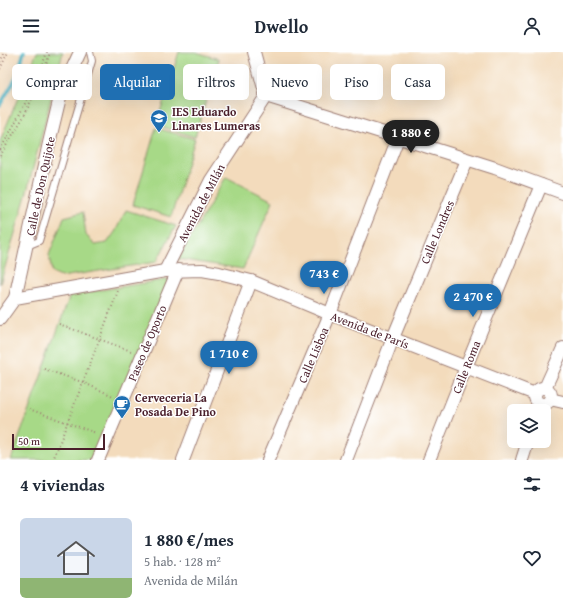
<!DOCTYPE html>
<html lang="es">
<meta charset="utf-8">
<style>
:root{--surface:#fff;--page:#f6f6f7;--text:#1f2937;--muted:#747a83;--line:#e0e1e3;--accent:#1f6fb2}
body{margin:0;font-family:"Gentium Book Plus",serif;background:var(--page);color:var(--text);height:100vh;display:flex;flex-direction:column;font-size:15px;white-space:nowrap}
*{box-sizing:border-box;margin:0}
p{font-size:13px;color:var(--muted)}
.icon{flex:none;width:22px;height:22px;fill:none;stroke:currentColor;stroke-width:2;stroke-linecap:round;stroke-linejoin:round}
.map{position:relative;height:408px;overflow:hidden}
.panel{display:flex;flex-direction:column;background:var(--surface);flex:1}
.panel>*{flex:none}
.banner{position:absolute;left:12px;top:12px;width:539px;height:36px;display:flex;gap:8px}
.controls{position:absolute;left:507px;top:352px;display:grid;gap:8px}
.controls a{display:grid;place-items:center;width:44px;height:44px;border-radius:6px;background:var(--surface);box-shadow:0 4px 16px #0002;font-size:20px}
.scale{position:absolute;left:12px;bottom:10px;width:93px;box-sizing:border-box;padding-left:4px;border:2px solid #4a1f2b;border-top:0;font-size:11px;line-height:14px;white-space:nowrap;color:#4a1f2b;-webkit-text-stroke:3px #fff;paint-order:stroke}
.price{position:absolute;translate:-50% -34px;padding:0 9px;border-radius:14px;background:var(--accent);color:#fff;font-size:13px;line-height:26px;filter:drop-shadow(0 1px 2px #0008)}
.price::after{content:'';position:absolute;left:50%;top:24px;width:12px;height:9px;margin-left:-6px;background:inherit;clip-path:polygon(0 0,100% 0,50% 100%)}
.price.active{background:#222;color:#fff}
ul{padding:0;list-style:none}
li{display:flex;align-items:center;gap:12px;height:100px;padding:0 20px}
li+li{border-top:1px solid var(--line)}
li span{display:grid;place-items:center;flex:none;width:112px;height:80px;border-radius:6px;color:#555}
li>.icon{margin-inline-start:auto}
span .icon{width:48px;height:48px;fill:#fffc;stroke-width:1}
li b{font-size:17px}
h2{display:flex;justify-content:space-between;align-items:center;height:48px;padding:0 20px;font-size:17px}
.tag{padding:0 14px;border-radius:6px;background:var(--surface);box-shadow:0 4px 16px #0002;font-size:14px;line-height:36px}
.tag.active{background:var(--accent);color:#fff}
header{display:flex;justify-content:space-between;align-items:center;height:52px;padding:0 20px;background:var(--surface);font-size:18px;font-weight:700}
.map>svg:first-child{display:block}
.green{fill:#a7d987;stroke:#787c59}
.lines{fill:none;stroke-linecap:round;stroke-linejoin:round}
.stream{stroke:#41aebf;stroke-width:3.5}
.lane-casing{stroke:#9e7d74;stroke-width:8}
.street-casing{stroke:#9e7d74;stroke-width:14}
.path{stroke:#9e7d74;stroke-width:2;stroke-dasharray:1 3;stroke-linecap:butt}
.lane{stroke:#fff;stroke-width:6}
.street{stroke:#fff;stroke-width:12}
.labels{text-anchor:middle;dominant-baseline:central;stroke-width:3;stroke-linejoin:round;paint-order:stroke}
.poi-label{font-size:12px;font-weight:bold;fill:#4a1f2b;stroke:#fff;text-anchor:start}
.street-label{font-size:12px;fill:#4a1f2b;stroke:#fff}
</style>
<header><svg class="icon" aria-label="menu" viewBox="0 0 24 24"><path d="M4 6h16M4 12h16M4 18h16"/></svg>Dwello<svg class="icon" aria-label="person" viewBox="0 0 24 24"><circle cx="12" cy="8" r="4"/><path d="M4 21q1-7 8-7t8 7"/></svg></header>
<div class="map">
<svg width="563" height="408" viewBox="0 0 563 408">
<rect width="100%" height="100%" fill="#fff"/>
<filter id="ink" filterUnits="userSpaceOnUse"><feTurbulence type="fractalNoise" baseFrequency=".025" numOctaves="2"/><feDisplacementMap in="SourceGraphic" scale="8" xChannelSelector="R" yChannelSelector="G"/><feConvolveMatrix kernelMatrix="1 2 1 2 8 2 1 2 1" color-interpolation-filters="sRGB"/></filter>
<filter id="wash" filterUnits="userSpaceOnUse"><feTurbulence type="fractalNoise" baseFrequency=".012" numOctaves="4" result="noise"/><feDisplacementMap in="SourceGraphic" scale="16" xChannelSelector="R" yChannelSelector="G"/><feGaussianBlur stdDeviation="0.9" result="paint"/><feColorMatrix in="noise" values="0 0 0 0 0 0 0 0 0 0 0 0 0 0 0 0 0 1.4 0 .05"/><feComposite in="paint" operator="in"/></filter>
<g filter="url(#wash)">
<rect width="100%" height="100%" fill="#f3dbbc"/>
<g class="green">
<polygon points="37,0 63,0 25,147 0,232 0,89"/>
<polygon points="179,0 196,0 219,7 195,85 156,73"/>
<polygon points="156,76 195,87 171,165 133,153"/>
<polygon points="226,125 273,149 243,217 178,207"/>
<polygon points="126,158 176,174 156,210 61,225 52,221 49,203 64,165 83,160 86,183 95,193 107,191 115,180"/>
<polygon points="170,227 95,408 11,408 70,243"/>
</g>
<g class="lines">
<polyline class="stream" points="0,53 16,26 24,0"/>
</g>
</g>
<g filter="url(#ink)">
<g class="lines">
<g class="lane-casing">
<polyline id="lane" points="27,194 39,189 92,9 90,0"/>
</g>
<g class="street-casing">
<g id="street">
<polyline points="254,0 266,44"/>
<polyline points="266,44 495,116 563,141"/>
<polyline points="165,219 211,128 266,44"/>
<polyline points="15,246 165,219 202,218 219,221 251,229 330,262 535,342"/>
<polyline points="0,267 15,246 49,91 61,41 80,0"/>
<circle cx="543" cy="344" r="8"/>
<polyline points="545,336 563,296"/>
<polyline points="550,347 563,350"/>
<polyline points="98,408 178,218"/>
<polyline points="183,408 251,229"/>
<polyline points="268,408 330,262 398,86"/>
<polyline points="346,408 393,286 467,108"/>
<polyline points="429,408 466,315 541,133"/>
<polyline points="522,408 528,389"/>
</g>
</g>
<g class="path">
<polyline points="0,10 5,0"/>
<polyline points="0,17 8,0"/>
<path d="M 0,98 C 18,66 35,35 47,0"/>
<polyline points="0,104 24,64 43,23 50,0"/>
<polyline points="59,272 131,299"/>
<polyline points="44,317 82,330 113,344"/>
<polyline points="29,357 96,381"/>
<polyline points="53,408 118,239"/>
</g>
<use href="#lane" class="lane"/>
<use href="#street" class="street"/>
</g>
</g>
<defs>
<g id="school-pin" transform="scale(0.9)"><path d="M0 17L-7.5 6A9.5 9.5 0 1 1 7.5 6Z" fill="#1f6fb2" stroke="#fff"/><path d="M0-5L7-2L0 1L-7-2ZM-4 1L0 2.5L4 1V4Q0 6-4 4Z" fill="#fff"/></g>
<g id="cafe-pin" transform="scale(0.9)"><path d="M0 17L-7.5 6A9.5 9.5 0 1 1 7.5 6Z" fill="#1f6fb2" stroke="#fff"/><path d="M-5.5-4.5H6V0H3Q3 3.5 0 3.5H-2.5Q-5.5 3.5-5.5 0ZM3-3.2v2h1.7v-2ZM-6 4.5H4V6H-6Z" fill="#fff"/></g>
</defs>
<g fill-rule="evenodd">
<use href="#school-pin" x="159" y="66"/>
<use href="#cafe-pin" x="122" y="352"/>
</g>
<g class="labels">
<g class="poi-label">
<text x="172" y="59">IES Eduardo<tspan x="172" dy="14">Linares Lumeras</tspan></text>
<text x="135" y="345">Cerveceria La<tspan x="135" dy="14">Posada De Pino</tspan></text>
</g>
<g class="street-label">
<text transform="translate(40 134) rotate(-78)">Calle de Don Quijote</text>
<text transform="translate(201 151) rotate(-62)">Avenida de Milán</text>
<text transform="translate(437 180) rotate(-67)">Calle Londres</text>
<text transform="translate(370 278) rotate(21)">Avenida de París</text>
<text transform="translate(147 291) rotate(-67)">Paseo de Oporto</text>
<text transform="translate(313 303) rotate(-67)">Calle Lisboa</text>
<text transform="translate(466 315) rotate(-68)">Calle Roma</text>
</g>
</g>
</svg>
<div class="controls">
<a><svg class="icon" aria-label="layers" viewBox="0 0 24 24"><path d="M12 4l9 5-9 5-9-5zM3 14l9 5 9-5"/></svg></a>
</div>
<div class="scale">50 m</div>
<b class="price active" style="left:411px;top:102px">1 880 €</b>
<b class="price" style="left:324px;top:243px">743 €</b>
<b class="price" style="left:473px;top:266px">2 470 €</b>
<b class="price" style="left:229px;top:323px">1 710 €</b>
<div class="banner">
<a class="tag">Comprar</a>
<a class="tag active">Alquilar</a>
<a class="tag">Filtros</a>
<a class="tag">Nuevo</a>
<a class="tag">Piso</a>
<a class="tag">Casa</a>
</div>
</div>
<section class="panel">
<h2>4 viviendas<svg class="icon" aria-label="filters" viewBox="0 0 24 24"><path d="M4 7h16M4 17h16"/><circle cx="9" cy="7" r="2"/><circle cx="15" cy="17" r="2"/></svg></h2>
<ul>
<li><span style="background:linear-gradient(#c9d6e8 75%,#8fb573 0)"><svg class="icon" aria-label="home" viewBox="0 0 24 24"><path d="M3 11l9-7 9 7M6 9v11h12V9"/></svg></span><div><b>1 880 €/mes</b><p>5 hab. · 128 m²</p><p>Avenida de Milán</p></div><svg class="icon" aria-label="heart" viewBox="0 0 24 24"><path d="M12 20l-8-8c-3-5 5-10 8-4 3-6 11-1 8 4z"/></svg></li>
</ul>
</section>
